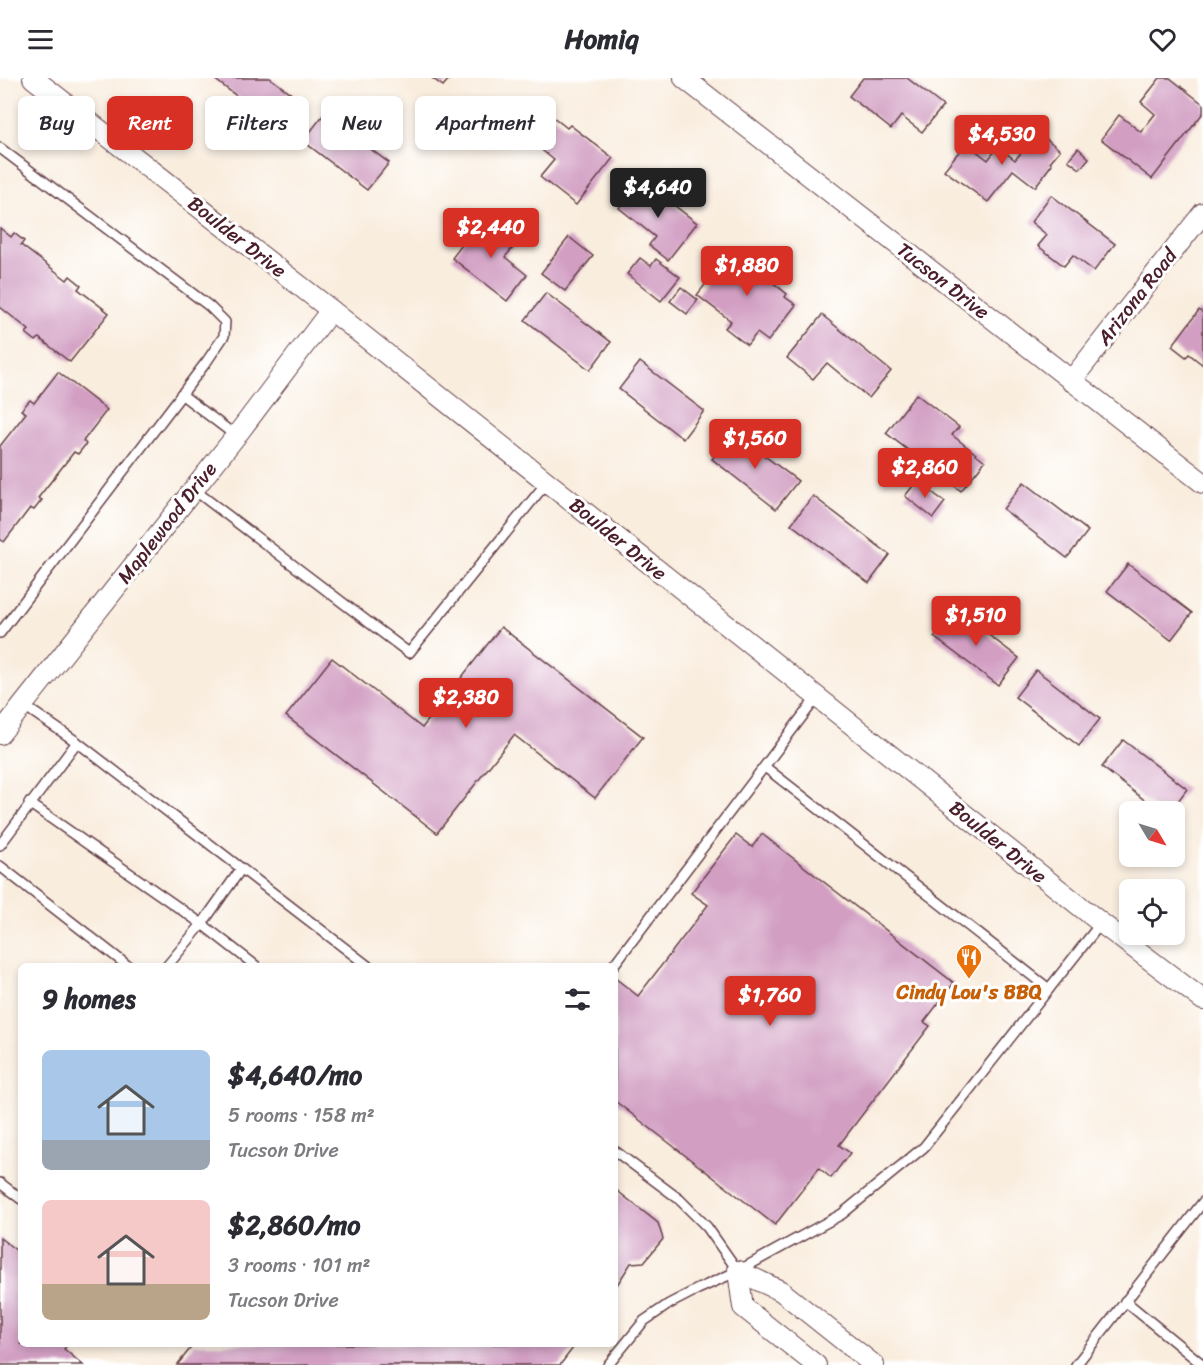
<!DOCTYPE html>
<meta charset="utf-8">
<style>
:root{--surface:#fff;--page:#f7f7f7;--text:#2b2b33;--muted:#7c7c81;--accent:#d93025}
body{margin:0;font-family:Sriracha,sans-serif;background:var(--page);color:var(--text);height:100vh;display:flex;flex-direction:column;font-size:22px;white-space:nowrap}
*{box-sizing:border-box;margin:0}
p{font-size:20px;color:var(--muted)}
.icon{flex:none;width:33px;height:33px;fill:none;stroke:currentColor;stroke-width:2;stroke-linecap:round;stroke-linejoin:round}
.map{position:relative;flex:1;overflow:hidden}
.side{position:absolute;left:18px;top:885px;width:600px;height:384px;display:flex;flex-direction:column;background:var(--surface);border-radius:9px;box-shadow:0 3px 9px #0003}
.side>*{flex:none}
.hud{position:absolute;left:18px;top:18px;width:600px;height:54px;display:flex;gap:12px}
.needle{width:39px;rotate:128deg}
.tools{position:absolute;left:1119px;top:723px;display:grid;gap:12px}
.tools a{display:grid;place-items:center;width:66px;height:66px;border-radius:9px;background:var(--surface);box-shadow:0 3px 9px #0003;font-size:30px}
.price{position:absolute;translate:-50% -51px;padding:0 14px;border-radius:6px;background:var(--accent);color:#fff;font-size:20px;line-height:39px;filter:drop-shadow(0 2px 3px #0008)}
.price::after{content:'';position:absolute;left:50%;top:36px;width:18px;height:14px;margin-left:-9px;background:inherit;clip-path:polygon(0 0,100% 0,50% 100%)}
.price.current{background:#222;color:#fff}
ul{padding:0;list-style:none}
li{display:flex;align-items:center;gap:18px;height:150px;padding:0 24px}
li span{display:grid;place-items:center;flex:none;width:168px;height:120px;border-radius:9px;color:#555}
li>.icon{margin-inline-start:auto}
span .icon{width:72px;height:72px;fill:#fffc;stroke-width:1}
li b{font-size:26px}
h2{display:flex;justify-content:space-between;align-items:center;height:72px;padding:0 24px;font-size:26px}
.chip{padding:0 21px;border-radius:9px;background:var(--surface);box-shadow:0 3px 9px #0003;font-size:21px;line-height:54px}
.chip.current{background:var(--accent);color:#fff}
header{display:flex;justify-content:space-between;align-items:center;height:78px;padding:0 24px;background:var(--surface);font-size:27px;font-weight:800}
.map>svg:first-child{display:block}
.building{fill:#d29fc3}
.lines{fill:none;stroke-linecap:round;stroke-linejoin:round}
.lane-casing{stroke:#643e46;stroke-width:12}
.street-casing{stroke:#643e46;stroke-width:22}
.lane{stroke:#fff;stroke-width:9}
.street{stroke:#fff;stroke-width:20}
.labels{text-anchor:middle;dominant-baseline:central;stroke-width:6;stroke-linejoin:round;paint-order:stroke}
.street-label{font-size:20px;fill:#4a1f2b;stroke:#fff}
.food-label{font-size:20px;font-weight:bold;fill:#c56008;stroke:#fff}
</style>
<header><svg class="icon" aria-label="menu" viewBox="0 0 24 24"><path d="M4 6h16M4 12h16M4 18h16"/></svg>Homiq<svg class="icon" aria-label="heart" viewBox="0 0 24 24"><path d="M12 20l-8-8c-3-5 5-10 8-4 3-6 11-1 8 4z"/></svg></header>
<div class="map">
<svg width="1203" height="1287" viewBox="0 0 1203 1287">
<rect width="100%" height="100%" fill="#fff"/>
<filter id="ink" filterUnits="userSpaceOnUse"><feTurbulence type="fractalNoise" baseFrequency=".0167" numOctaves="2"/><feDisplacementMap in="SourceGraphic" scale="12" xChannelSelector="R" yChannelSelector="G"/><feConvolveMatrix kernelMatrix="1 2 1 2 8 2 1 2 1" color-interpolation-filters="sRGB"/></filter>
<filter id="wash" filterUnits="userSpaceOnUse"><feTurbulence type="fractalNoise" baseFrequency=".008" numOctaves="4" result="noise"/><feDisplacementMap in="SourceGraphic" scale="24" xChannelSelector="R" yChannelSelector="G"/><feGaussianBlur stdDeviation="1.35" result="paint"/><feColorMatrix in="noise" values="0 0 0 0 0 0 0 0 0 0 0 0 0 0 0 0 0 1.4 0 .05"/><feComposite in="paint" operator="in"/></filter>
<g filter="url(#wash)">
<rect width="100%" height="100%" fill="#f9edde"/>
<g id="blocks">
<g class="building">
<polygon points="213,0 270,0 298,21 277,49"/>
<polygon points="432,0 450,0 443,8"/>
<polygon points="863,0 907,0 943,28 922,54 901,38 891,51 849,18"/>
<polygon points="1160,0 1170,0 1203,26 1203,35 1152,101 1101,61 1119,37 1141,54 1155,36 1141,24"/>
<polygon points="547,34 567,50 570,47 613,80 576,127 540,99 554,82 527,60"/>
<polygon points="324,36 389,85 367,112 303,63"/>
<polygon points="1038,54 1060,72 1050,84 1052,86 1035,109 1013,92 988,124 944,92 966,65 988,82 998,69 1015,82"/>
<polygon points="1078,70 1089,80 1080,91 1068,82"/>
<polygon points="641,102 697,145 668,182 649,167 655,159 619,130"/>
<polygon points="1051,117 1115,166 1094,193 1073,177 1064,188 1038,168 1047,157 1031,144"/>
<polygon points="483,139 517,165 505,179 527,197 507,223 452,180"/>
<polygon points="0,150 11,159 14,155 24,163 21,167 67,202 70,198 81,207 78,211 109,235 70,284 39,260 36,263 26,255 29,252 0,229"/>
<polygon points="569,159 593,178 565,213 541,195"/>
<polygon points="732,172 743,182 749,174 776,195 771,203 787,216 785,219 796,227 768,263 757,255 747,267 725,250 731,243 697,217"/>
<polygon points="640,180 651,188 656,181 680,199 661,223 627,196"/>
<polygon points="681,209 698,222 687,236 670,223"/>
<polygon points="546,215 611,264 590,292 525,242"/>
<polygon points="1199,232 1203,235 1203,287 1189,276 1186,279 1172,268"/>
<polygon points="822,237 891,293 869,320 827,285 813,301 787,280"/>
<polygon points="640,284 704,333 683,361 619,311"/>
<polygon points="58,294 107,332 83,363 86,366 78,376 74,374 38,420 42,422 34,432 30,430 4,464 0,461 0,368 26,335 21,332 30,322 34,325"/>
<polygon points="916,316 959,349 952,357 985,383 961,413 886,355"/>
<polygon points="733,354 798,403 776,431 712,381"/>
<polygon points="917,403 945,424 933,440 905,418"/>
<polygon points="1024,404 1088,453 1067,480 1003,431"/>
<polygon points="813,418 890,477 869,505 791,446"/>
<polygon points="1128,486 1192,535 1171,562 1107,513"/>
<polygon points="954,531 1019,580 998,607 934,559"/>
<polygon points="501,549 643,659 595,720 514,657 437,755 286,638 332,580 422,650"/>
<polygon points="1036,592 1100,641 1079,668 1015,619"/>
<polygon points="1123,662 1187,711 1170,734 1160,734 1102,689"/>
<polygon points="762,756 954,905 924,944 930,948 839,1067 850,1075 831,1100 819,1090 775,1147 615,1023 615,900 638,918 708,827 691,815 736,757 752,769"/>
<polygon points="615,1111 658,1145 663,1161 644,1184 631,1185 615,1210"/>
<polygon points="0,1160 21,1176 21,1266 68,1266 64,1271 83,1287 0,1287"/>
<polygon points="194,1266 576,1266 560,1287 177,1287"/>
</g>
</g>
</g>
<g filter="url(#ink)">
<use href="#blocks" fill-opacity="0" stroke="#643e46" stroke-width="1.5"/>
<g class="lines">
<g class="lane-casing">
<g id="lane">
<polyline points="0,70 209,228 225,244 224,258 207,283 0,555"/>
<polyline points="181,316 236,358"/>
<polyline points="193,411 409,575 547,404"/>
<polyline points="23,627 77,664 368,888"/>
<polyline points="765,689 1049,911"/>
<polyline points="29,725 202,846 256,888"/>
<polyline points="0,767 77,664"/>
<polyline points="0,788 128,888"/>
<polyline points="167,888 202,846 241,791"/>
<polyline points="613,888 817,619"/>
<polyline points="615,1073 679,1121 707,1149 738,1193"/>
<polyline points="0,1105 21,1121"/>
<polyline points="1125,1223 1203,1287"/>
<polyline points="608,1287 644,1243 669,1226 698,1211 738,1193 842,1136 924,1069 1101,845"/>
<polyline points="1076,1287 1203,1124"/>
</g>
</g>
<g class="street-casing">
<g id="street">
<polyline points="33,0 331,232 1101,845 1203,922"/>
<polyline points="684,0 1203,405"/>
<polyline points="1071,303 1203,135"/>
<polyline points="0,656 236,358 331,232"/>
<polyline points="738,1193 781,1213 874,1287"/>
<polyline points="738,1193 743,1229 816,1287"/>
</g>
</g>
<use href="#lane" class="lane"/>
<use href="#street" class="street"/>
</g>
</g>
<defs>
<g id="restaurant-pin" transform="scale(1.35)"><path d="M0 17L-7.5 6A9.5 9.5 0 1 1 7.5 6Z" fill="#e8710a" stroke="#fff"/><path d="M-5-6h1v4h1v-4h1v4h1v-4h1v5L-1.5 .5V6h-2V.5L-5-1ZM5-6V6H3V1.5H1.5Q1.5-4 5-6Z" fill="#fff"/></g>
</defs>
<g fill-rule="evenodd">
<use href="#restaurant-pin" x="969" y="879"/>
</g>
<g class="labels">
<g class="street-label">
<text transform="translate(237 159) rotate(38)">Boulder Drive</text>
<text transform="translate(943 203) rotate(38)">Tucson Drive</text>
<text transform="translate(1137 219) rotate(-52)">Arizona Road</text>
<text transform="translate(167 445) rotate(-52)">Maplewood Drive</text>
<text transform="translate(618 461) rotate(39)">Boulder Drive</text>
<text transform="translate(998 764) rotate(39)">Boulder Drive</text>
</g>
<g class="food-label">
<text x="969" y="914">Cindy Lou's BBQ</text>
</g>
</g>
</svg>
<div class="tools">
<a><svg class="needle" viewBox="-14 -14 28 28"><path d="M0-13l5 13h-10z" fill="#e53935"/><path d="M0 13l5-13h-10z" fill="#7c7c81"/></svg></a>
<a><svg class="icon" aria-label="locate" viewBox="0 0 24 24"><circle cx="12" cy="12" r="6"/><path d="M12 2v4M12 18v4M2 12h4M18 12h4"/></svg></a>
</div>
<b class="price" style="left:1002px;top:88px">$4,530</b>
<b class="price current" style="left:658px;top:141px">$4,640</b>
<b class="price" style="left:491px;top:181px">$2,440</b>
<b class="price" style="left:747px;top:219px">$1,880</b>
<b class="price" style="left:755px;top:392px">$1,560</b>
<b class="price" style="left:925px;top:421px">$2,860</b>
<b class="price" style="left:976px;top:569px">$1,510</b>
<b class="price" style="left:466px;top:651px">$2,380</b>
<b class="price" style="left:770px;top:949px">$1,760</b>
<div class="hud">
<a class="chip">Buy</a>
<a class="chip current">Rent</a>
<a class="chip">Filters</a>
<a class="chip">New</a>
<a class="chip">Apartment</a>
</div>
<section class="side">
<h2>9 homes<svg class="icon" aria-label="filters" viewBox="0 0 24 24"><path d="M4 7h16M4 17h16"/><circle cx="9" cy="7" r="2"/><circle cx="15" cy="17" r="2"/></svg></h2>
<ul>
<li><span style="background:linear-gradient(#a9c7e8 75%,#9aa5b1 0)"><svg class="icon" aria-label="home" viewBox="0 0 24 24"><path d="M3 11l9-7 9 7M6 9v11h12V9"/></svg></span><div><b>$4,640/mo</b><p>5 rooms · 158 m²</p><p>Tucson Drive</p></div></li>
<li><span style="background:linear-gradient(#f6c9c9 70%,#b9a48a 0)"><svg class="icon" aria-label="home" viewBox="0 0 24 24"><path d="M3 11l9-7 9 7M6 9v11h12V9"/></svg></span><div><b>$2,860/mo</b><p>3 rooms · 101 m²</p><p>Tucson Drive</p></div></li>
</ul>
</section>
</div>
